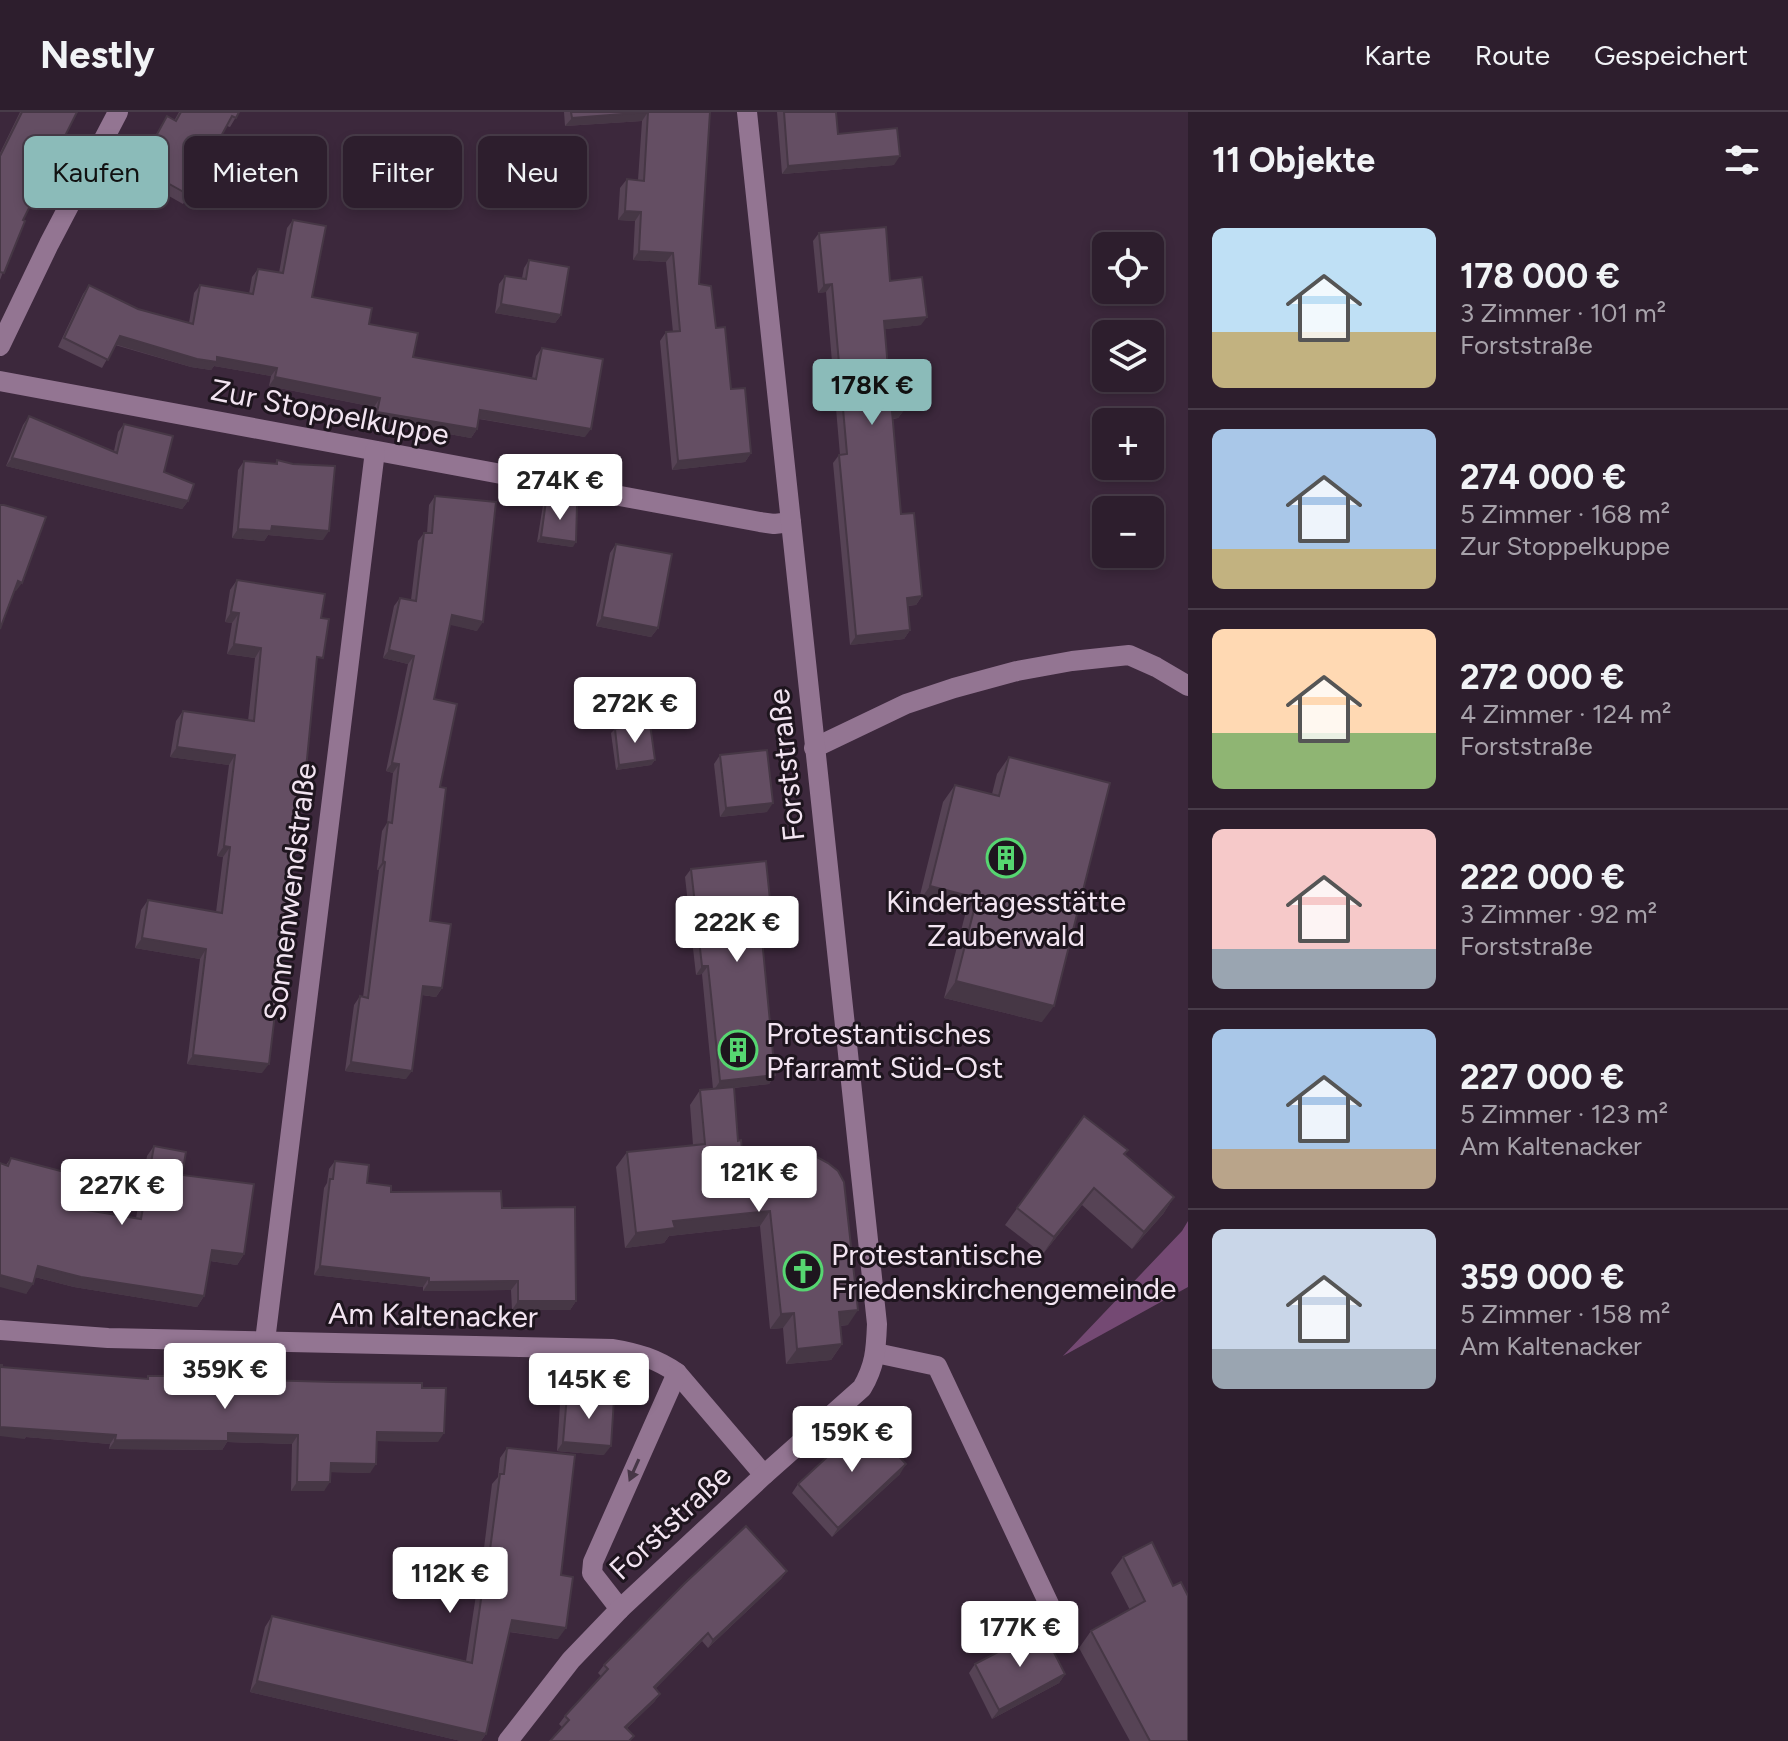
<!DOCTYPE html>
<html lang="de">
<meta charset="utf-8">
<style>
:root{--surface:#2d1e2d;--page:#352735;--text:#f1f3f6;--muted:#a7a2aa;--line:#483c49;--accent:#8bbbb9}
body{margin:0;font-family:Figtree,sans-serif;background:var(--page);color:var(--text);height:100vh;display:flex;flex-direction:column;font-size:30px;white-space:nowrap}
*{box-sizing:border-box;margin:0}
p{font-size:26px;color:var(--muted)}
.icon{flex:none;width:44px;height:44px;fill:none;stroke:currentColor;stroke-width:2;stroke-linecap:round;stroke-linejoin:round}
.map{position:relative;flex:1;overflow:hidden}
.details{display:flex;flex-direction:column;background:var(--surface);width:600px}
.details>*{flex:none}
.banner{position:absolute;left:24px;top:24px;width:760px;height:72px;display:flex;gap:16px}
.buttons{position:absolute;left:1092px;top:120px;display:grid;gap:16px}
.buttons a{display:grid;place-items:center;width:72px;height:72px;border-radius:12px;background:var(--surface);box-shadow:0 4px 12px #0003,0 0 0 2px var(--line);font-size:40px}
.price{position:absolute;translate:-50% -68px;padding:0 18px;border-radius:8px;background:#fff;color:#222;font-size:26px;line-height:52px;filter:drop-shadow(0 2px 4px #0008)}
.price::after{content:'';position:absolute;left:50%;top:48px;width:24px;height:18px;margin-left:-12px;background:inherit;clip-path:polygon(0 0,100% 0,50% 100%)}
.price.active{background:var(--accent);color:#111}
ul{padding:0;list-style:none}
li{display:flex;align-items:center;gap:24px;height:200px;padding:0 24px}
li+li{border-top:2px solid var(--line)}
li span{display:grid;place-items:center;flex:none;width:224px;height:160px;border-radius:12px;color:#555}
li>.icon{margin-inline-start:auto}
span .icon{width:96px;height:96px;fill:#fffc;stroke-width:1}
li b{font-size:34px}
h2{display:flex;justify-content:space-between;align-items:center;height:96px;padding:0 24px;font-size:34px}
.tag{padding:0 28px;border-radius:12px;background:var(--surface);box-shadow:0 4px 12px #0003,0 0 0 2px var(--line);font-size:28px;line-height:72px}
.tag.active{background:var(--accent);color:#111}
header{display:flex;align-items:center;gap:48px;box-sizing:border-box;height:112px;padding:0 40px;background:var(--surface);border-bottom:2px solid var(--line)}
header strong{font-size:38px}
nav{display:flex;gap:44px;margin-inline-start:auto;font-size:28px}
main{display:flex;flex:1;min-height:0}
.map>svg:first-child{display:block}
.green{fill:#744973}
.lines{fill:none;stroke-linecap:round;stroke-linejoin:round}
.minor{stroke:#937592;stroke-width:20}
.wall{fill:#564355}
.shaded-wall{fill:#463745}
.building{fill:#644e63;stroke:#463745;stroke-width:2}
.oneway{fill:#473747}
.labels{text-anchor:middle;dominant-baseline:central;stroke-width:6;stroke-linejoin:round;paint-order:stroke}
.street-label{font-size:30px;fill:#f2e4f1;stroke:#1e151e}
.poi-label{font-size:30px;fill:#f2e4f1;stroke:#1e151e;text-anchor:start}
</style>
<header>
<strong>Nestly</strong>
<nav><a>Karte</a><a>Route</a><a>Gespeichert</a></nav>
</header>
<main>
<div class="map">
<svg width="1188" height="1629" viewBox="0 0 1188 1629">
<rect width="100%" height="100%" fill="#3c283c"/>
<polygon class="green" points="1188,1109 1188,1175 1063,1244 1182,1119"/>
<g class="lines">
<g class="minor">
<polyline points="0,234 49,132 118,0"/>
<polyline points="0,269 760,410 774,412 791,410"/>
<polyline points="814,636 906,592 954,576 1017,559 1072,549 1129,543 1156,555 1188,574"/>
<path d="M 0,1218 L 108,1226 L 613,1237 C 637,1241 657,1247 677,1261 L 764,1363"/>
<polyline points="265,1229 375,339"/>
<polyline points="876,1241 937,1254 1056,1507"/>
<polyline points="620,1497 592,1461 593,1450 677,1261"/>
<path d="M 508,1629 L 571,1548 L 620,1497 L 764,1363 L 862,1276 C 875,1254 876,1238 877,1212 L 747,0"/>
</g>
</g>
<g class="wall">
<polygon points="20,0 77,0 23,108 0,168 0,41"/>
<polygon points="179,0 239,0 230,15 227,14 189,83 183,92 132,63 167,4 174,9"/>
<polygon points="564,0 710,0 699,172 716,216 731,277 751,341 745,350 672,358 660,229 666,220 673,220 666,150 633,148 635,109 618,108 620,76 627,67 638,68 642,9 565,14"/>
<polygon points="777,0 836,0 838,22 894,53 782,62"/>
<polygon points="293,108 312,185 369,212 413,245 532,266 536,244 542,236 585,325 479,307 477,317 471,326 372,308 374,295 269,274 271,264 214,254 211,258 191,255 115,233 102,256 58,235 83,182 89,173 138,197 189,211 194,181 200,173 249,182 252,165 258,157 279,161 287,116"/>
<polygon points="819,121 890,169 921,213 885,217 889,268 904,298 898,306 893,307 901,402 922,484 916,493 907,494 910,518 904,527 850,533 833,351 839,343 840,343 826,180 818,181 813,129"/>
<polygon points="529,148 561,203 555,211 495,201 499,172 505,164 522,166 524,156"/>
<polygon points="29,304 114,339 118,320 124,312 188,389 182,397 6,354 23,313"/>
<polygon points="277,348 323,428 268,423 264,429 232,426 238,358 244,349 275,352"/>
<polygon points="435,384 477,519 450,512 434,587 440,675 430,809 442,876 436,885 422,883 406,967 345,959 354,893 360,884 363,885 379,758 377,758 382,719 387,711 393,661 386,659 408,552 383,546 394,494 400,486 411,488 418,429 424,421 427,421 429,393"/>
<polygon points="546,389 573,435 537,430 543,393"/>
<polygon points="616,432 658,516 651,525 596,514 610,441"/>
<polygon points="237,468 321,506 316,556 262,961 187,952 200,847 135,836 141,798 148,788 216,800 223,745 217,744 229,653 170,645 176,609 183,599 248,609 255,546 227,542 232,511 225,510 230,478"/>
<polygon points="615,617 655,648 651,653 616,658 611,621"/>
<polygon points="720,643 767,700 720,705 714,652"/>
<polygon points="1009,645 1042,910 944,886 965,803 918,791 943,690 955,673 992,682 997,662"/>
<polygon points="691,757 768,834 763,835 775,963 769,972 734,976 738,1029 746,1077 792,1048 848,1213 840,1214 842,1232 831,1248 786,1252 783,1216 770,1217 760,1114 669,1124 664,1131 625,1136 616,1055 627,1040 693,1033 690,993 700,978 713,977 702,862 696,863 685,765"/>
<polygon points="1084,1004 1125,1042 1174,1085 1163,1102 1132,1137 1082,1093 1043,1142 1005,1113"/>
<polygon points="154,1034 182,1063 244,1142 237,1153 210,1149 204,1184 197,1195 74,1175 35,1165 26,1182 6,1053 11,1046 68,1095 136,1106 147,1044"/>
<polygon points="335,1049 367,1071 391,1080 502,1096 576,1189 570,1198 512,1198 511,1178 423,1179 423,1175 314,1163 324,1076 327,1071 329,1057"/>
<polygon points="2,1255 147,1267 148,1264 422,1276 438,1330 377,1329 370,1361 330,1360 324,1379 291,1379 292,1332 227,1330 222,1338 109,1337 110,1332 26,1325 24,1327"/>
<polygon points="567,1283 604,1343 557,1339 560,1292"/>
<polygon points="507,1336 561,1463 558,1527 509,1520 486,1622 481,1629 461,1629 250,1580 265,1515 272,1504 466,1549 479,1463 481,1460 492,1372 498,1365 500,1346"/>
<polygon points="900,1362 832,1425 792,1381 798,1372"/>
<polygon points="1123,1445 1173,1474 1188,1629 1130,1629 1079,1536 1091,1519 1130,1498 1111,1461"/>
<polygon points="787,1459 781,1467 708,1536 702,1529 655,1577 660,1582 654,1590 627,1616 634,1624 630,1629 550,1629 562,1615 559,1612 565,1604 601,1564 598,1561 604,1553"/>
<polygon points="975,1552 1065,1562 1059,1571 992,1607 969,1561"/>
</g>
<g class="shaded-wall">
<polygon points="648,0 642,9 565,14 572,6"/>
<polygon points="900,44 894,53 782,62 788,54"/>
<polygon points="625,99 641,100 635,109 618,108"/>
<polygon points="639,139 673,141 666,150 633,148"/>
<polygon points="832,172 826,180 818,181 824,173"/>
<polygon points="501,192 561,203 555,211 495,201"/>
<polygon points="927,205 921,213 878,218 884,209"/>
<polygon points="120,224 217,245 277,256 271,264 214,254 211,258 191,255 114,232"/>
<polygon points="275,265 380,286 374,295 269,274"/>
<polygon points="480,298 591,317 585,325 475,306"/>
<polygon points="904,298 898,306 886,307 892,299"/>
<polygon points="377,300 477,317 471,326 372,308"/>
<polygon points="751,341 745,350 672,358 678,349"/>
<polygon points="12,346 188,389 182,397 6,354"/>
<polygon points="272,414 329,419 323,428 268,423 264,429 232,426 238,417"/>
<polygon points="541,425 576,430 573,435 537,430"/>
<polygon points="18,469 22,471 16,479 12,478"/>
<polygon points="922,484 916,493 901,494 907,486"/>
<polygon points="231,500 239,501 232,511 225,510"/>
<polygon points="452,503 483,510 477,519 446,512"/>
<polygon points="602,505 658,516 651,525 596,514"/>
<polygon points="910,518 904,527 850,533 856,524"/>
<polygon points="234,532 261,536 255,546 227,542"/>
<polygon points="389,538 414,544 408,552 383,546"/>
<polygon points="177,635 235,643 229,653 170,645"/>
<polygon points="655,648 651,653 616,658 619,653"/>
<polygon points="392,651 399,652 393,661 386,659"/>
<polygon points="773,691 767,700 720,705 726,696"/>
<polygon points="224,734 230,735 223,745 217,744"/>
<polygon points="383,749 385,750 379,758 377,758"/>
<polygon points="930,774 977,786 965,803 918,791"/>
<polygon points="142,826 206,837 200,847 135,836"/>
<polygon points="774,826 768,834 756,835 762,827"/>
<polygon points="702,854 708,854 702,862 696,863"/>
<polygon points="956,869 1054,894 1042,910 944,886"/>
<polygon points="423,874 442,876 436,885 417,882"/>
<polygon points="193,943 269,952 262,961 187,952"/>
<polygon points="351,950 412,959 406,967 345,959"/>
<polygon points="775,963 769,972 714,978 720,969"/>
<polygon points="1094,1076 1082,1093 1043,1142 1054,1125"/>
<polygon points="1174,1085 1163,1102 1132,1137 1144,1120"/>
<polygon points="770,1099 760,1114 669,1124 664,1131 625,1136 636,1121 673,1109"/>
<polygon points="212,1138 244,1142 237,1153 204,1148"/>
<polygon points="38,1154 204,1184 197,1195 74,1175 31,1164"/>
<polygon points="320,1154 429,1166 423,1175 314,1163"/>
<polygon points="0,1163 33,1172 26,1182 0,1175"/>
<polygon points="518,1169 511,1178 423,1179 429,1170"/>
<polygon points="518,1189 576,1189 570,1198 512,1198"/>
<polygon points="858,1198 848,1213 828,1215 839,1200"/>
<polygon points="794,1201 783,1216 770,1217 781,1202"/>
<polygon points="842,1232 831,1248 786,1252 797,1237"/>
<polygon points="0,1315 31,1316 116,1323 110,1332 26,1325 24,1327 0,1324"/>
<polygon points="377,1320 444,1321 438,1330 371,1329"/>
<polygon points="228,1321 298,1323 292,1332 227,1330 222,1338 109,1337 115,1328"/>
<polygon points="563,1330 611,1334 604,1343 557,1339"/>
<polygon points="331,1351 376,1352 370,1361 324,1360"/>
<polygon points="906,1352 900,1362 832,1425 838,1416"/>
<polygon points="297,1370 330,1370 324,1379 291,1379"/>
<polygon points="787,1459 781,1467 708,1536 713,1528"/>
<polygon points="512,1508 566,1516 558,1527 504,1519"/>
<polygon points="708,1521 702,1529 648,1584 654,1575"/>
<polygon points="1065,1562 1059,1571 992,1607 999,1598"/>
<polygon points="257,1569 486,1622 481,1629 461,1629 250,1580"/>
<polygon points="660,1582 654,1590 620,1623 625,1615"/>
</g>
<g class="building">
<polygon points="22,0 77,0 23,108 25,109 4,161 0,160 0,44"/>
<polygon points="181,0 239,0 236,6 232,4 189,83 139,55 167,4 176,9"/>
<polygon points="571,0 710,0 699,172 711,174 716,216 725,215 731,277 745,276 751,341 678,349 666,220 680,219 673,141 639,139 641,100 625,99 627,67 644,69 648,0 572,6"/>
<polygon points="784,0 836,0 838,22 897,16 900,44 788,54"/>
<polygon points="293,108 326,114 312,185 372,196 369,212 418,221 413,245 536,267 542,236 603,247 591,317 480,298 477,317 377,300 380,286 275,265 277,256 217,245 217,250 197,247 120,224 108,248 64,226 89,173 138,197 193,212 200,173 253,182 258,157 283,161"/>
<polygon points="886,115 890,169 922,165 927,205 884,209 889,268 901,267 904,298 892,299 901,402 914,401 922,484 907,486 910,518 856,524 839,343 847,342 832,172 824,173 819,121"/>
<polygon points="529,148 569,155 561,203 501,192 505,164 526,167"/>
<polygon points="29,304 117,341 124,312 173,324 164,360 194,372 188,389 12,346"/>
<polygon points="277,348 293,352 335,354 329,419 272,414 271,419 238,417 244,349 277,352"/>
<polygon points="435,384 496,390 483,510 452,503 434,587 457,592 440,675 446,676 430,809 451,812 442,876 423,874 412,959 351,950 360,884 368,886 385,750 383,749 388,710 392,711 399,652 392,651 414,544 389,538 400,486 416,489 424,421 432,421"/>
<polygon points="546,389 577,393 576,430 541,425"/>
<polygon points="0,393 4,393 46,405 22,471 18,469 0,517"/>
<polygon points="616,432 672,442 658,516 602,505"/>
<polygon points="237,468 325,482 321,506 329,507 323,546 317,545 307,647 276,868 279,868 269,952 193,943 206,837 142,826 148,788 222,801 230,735 224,734 235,643 177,635 183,599 254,609 261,536 234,532 239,501 231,500"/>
<polygon points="650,612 655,648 619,653 615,617"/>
<polygon points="767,638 773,691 726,696 720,643"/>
<polygon points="1009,645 1110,671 1054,894 956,869 977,786 930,774 955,673 999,684"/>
<polygon points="766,749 774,826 762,827 775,963 720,969 708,854 702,854 691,757"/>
<polygon points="734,975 738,1029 741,1028 746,1077 792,1048 804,1045 817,1045 828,1051 838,1059 844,1070 858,1198 839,1200 842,1232 797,1237 794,1201 781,1202 770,1099 673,1109 675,1116 636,1121 627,1040 705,1032 700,978"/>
<polygon points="1084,1004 1128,1038 1124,1042 1174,1085 1144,1120 1094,1076 1054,1125 1017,1096"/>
<polygon points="154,1034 186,1040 182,1063 254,1072 244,1142 212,1138 204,1184 81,1165 38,1154 33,1172 0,1163 0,1051 8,1054 11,1046 76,1063 68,1095 141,1107"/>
<polygon points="335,1049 369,1053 367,1071 391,1074 391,1080 501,1079 502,1096 575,1095 576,1189 518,1189 518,1169 429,1170 429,1166 320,1154 330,1067 333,1067"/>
<polygon points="0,1253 2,1253 2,1255 148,1267 148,1264 194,1264 194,1266 333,1270 422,1271 422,1276 446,1276 444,1321 377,1320 376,1352 331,1351 330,1370 297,1370 298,1323 228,1321 228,1329 115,1328 116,1323 0,1315"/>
<polygon points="567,1283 614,1287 611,1334 563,1330"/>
<polygon points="866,1309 906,1352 838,1416 798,1372"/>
<polygon points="507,1336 575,1343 561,1463 573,1465 566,1516 512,1508 486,1622 257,1569 272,1504 472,1551 486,1452 488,1453 500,1362 504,1362"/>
<polygon points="746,1414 787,1459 713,1528 708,1521 654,1575 660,1582 625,1615 634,1624 629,1629 550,1629 569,1608 565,1604 608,1557 604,1553 685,1471"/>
<polygon points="1152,1430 1173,1474 1181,1470 1188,1484 1188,1629 1150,1629 1091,1519 1145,1489 1123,1445"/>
<polygon points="1042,1517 1065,1562 999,1598 975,1552"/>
</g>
<defs><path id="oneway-solid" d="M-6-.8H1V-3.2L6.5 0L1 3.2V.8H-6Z" transform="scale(2)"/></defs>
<use class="oneway" href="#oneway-solid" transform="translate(634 1358) rotate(114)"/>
<defs>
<g id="building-ring" transform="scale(2)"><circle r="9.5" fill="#1e151e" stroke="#56d671" stroke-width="1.5"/><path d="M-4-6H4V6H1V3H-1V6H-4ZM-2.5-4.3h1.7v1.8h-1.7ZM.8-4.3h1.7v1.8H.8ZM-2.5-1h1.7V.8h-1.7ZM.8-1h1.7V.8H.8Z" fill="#56d671"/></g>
<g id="church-ring" transform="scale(2)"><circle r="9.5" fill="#1e151e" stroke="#56d671" stroke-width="1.5"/><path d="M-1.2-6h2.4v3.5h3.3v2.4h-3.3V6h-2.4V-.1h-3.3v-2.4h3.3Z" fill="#56d671"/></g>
</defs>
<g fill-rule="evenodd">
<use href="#building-ring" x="1006" y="746"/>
<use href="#building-ring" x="738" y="938"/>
<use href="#church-ring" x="803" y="1159"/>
</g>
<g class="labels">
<g class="street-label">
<text transform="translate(330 300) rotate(11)">Zur Stoppelkuppe</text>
<text transform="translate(786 653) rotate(-96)">Forststraße</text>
<text transform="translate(290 780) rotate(-83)">Sonnenwendstraße</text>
<text transform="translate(433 1203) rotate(1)">Am Kaltenacker</text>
<text transform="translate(670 1410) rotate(-43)">Forststraße</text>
</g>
<g class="poi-label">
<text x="1006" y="789" text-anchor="middle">Kindertagesstätte<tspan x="1006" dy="34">Zauberwald</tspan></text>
<text x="766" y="921">Protestantisches<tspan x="766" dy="34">Pfarramt Süd-Ost</tspan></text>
<text x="831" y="1142">Protestantische<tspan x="831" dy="34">Friedenskirchengemeinde</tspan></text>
</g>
</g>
</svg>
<div class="buttons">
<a><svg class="icon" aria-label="locate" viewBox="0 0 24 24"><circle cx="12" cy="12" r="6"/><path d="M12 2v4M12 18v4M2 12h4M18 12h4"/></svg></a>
<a><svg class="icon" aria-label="layers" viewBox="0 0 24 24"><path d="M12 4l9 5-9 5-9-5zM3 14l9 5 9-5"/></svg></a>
<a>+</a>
<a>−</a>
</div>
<b class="price active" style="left:872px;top:315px">178K €</b>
<b class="price" style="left:560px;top:410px">274K €</b>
<b class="price" style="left:635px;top:633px">272K €</b>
<b class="price" style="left:737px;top:852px">222K €</b>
<b class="price" style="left:759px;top:1102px">121K €</b>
<b class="price" style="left:122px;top:1115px">227K €</b>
<b class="price" style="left:225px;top:1299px">359K €</b>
<b class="price" style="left:589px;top:1309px">145K €</b>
<b class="price" style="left:852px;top:1362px">159K €</b>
<b class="price" style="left:450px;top:1503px">112K €</b>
<b class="price" style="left:1020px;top:1557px">177K €</b>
<div class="banner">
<a class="tag active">Kaufen</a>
<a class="tag">Mieten</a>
<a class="tag">Filter</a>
<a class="tag">Neu</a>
</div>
</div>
<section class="details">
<h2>11 Objekte<svg class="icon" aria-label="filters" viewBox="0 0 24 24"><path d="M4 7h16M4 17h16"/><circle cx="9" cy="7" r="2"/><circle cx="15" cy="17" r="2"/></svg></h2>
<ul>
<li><span style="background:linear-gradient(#bfe0f5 65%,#c2b280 0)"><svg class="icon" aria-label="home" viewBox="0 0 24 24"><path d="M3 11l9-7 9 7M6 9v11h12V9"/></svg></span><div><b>178 000 €</b><p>3 Zimmer · 101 m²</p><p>Forststraße</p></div></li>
<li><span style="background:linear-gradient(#a9c7e8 75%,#c2b280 0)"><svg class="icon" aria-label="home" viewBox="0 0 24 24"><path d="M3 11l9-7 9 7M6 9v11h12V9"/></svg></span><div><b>274 000 €</b><p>5 Zimmer · 168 m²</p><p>Zur Stoppelkuppe</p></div></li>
<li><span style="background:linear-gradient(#ffd9b3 65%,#8fb573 0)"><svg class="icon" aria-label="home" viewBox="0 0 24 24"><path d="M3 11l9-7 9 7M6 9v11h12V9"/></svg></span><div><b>272 000 €</b><p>4 Zimmer · 124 m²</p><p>Forststraße</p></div></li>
<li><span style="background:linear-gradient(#f6c9c9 75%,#9aa5b1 0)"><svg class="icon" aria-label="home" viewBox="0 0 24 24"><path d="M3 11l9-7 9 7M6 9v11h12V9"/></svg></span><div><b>222 000 €</b><p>3 Zimmer · 92 m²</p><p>Forststraße</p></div></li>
<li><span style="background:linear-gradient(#a9c7e8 75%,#b9a48a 0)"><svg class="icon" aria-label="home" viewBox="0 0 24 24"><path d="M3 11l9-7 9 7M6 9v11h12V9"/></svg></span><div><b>227 000 €</b><p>5 Zimmer · 123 m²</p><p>Am Kaltenacker</p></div></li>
<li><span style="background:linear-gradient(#c9d6e8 75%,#9aa5b1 0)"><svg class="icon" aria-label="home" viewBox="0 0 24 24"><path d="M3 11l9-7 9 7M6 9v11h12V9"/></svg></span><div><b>359 000 €</b><p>5 Zimmer · 158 m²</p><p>Am Kaltenacker</p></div></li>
</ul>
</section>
</main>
